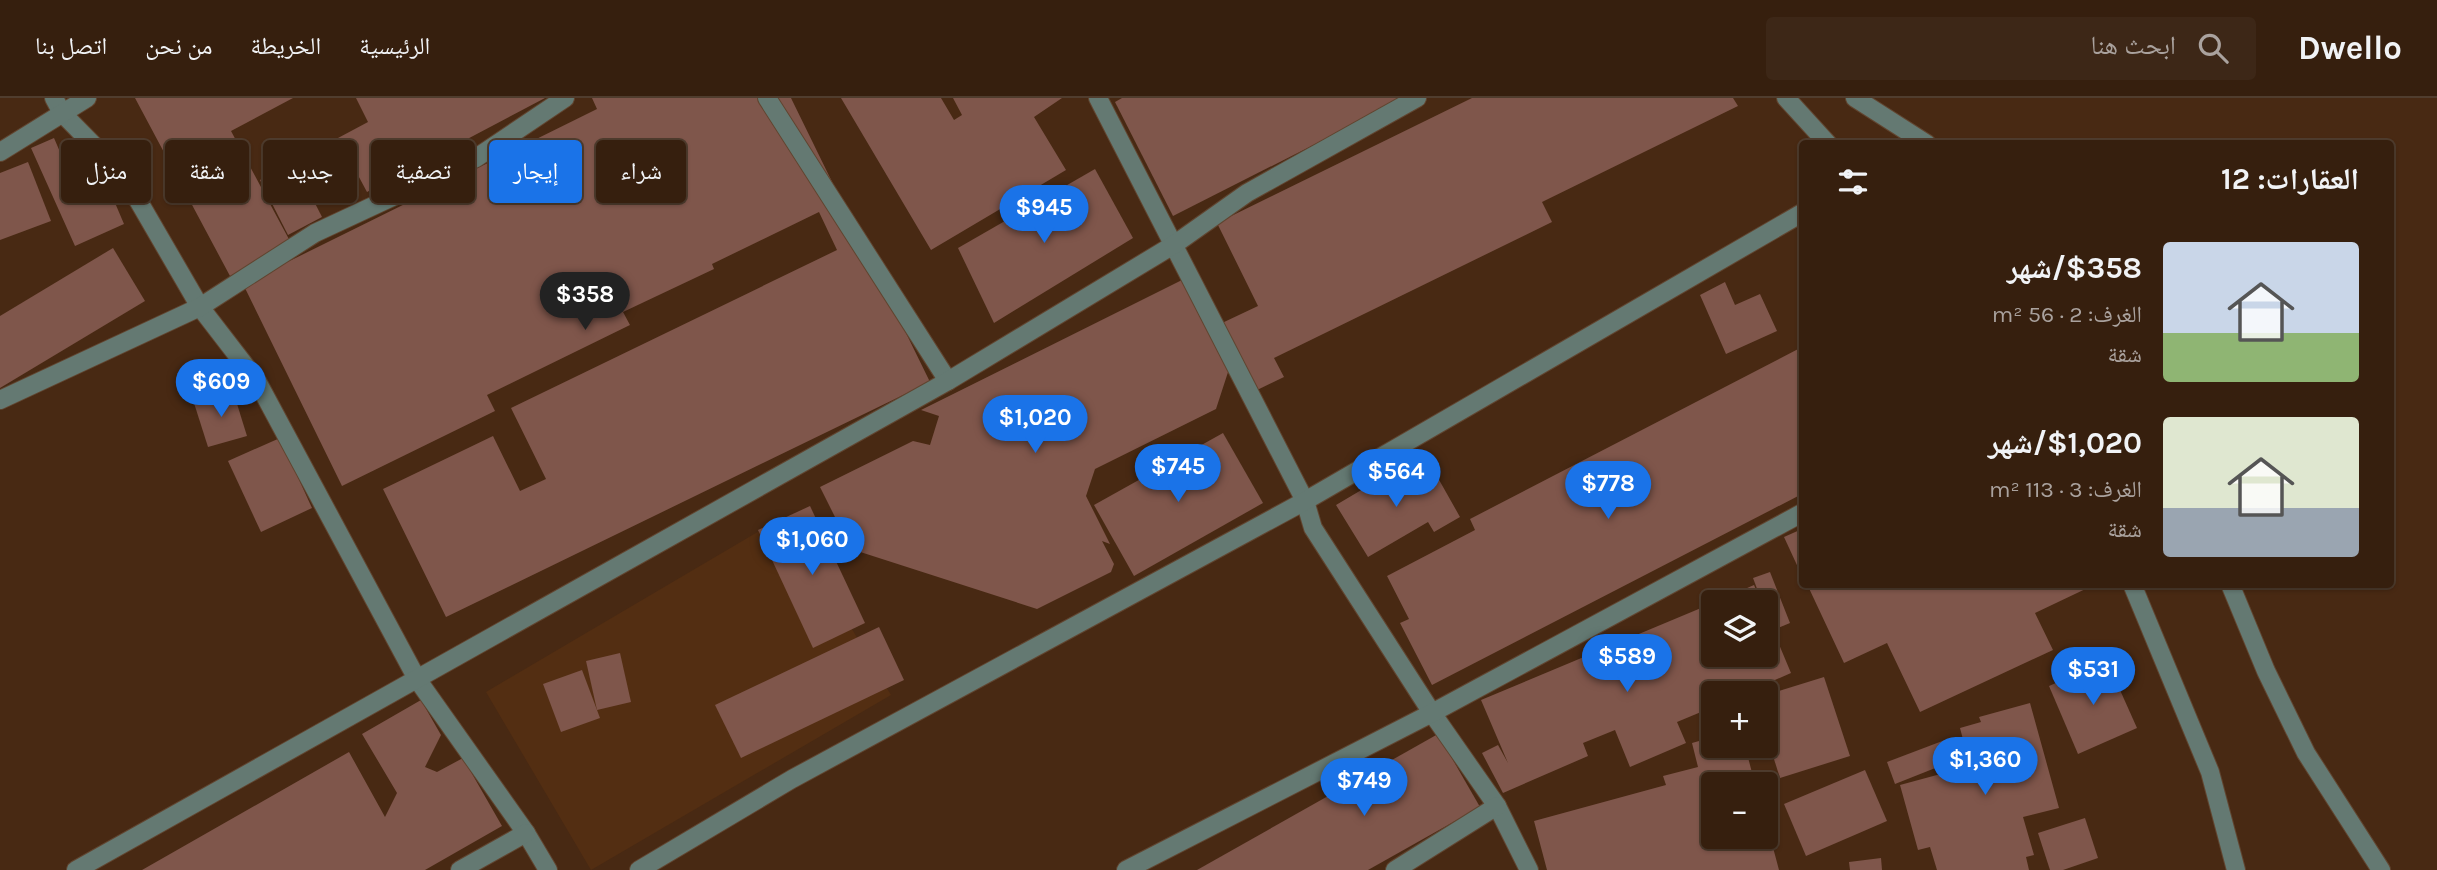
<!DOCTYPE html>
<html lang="ar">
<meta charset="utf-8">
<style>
:root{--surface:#361f0e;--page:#3d2717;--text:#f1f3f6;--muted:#aaa29e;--line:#503d2e;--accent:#1a73e8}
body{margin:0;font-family:Karla,"Noto Naskh Arabic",sans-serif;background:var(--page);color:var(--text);direction:rtl;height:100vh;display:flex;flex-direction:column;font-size:26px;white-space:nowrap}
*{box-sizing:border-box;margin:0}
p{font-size:23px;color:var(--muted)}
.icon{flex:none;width:38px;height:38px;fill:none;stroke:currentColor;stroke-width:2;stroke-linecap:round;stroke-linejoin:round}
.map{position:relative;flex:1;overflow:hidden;direction:ltr}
.drawer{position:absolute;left:1799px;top:42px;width:595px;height:448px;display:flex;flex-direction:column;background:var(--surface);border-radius:7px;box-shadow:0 2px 5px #0004,0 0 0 2px var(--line);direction:rtl}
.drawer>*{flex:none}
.hud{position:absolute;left:21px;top:42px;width:665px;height:63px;direction:rtl;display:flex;gap:14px}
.buttons{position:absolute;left:1701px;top:492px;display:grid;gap:14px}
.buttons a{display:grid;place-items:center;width:77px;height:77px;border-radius:7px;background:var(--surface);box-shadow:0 2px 5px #0004,0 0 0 2px var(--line);font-size:35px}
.price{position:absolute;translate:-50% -60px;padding:0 16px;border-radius:24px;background:var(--accent);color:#fff;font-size:23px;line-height:46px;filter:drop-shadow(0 2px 4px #0008)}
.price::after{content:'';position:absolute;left:50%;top:42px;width:21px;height:16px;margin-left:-10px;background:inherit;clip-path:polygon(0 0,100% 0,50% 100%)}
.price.active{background:#222;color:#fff}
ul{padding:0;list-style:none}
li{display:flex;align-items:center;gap:21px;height:175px;padding:0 35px}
li span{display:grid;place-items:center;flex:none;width:196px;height:140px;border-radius:7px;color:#555}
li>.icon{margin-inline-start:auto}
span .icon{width:84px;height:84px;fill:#fffc;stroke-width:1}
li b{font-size:30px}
h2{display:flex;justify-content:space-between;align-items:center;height:84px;padding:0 35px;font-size:30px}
.pill{padding:0 24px;border-radius:7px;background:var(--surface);box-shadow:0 2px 5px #0004,0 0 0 2px var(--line);font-size:24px;line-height:63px}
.pill.active{background:var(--accent);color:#fff}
header{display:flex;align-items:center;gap:42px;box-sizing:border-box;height:98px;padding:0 35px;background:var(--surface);border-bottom:2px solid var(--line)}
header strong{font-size:33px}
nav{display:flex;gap:38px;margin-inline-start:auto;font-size:24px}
.search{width:490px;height:63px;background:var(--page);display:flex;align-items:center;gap:18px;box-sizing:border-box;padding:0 24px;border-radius:7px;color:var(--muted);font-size:26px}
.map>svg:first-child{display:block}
.built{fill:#532e12}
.building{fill:#7f564b}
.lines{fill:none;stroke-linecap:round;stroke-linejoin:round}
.minor-casing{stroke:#614530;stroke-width:20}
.minor{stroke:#647972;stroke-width:18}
</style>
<header>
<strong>Dwello</strong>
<div class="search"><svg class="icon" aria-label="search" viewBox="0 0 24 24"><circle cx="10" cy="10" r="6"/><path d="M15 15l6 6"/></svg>ابحث هنا</div>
<nav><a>الرئيسية</a><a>الخريطة</a><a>من نحن</a><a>اتصل بنا</a></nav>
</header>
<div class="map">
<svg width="2437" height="772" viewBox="0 0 2437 772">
<rect width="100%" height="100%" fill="#482913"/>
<polygon class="built" points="785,418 891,597 591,772 486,594"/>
<g class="building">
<polygon points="135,0 293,0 231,33 291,145 230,178"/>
<polygon points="356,0 545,0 367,94 338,40 368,24"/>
<polygon points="592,0 791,0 930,284 446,519 383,391 493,338 520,393 546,381 511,310 837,152 819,114 712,166 714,171 623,214 630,227 487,297 495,313 342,388 243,186 597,11"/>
<polygon points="841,0 941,0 954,22 962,17 953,0 1062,0 1034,19 1066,72 931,152"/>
<polygon points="1122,0 1406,0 1173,118 1115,4"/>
<polygon points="1472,0 1733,0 1738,8 1542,104 1552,124 1274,260 1284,279 1255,293 1222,225 1258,208 1217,125"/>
<polygon points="54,40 79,98 107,86 124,126 75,148 31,50"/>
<polygon points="28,64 51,123 0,142 0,75"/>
<polygon points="294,64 322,119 288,137 260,82"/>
<polygon points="1095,71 1133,140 994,225 958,150"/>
<polygon points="113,150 145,203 0,290 0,218"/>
<polygon points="1186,180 1230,268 1216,311 1095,371 1086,398 1110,446 1102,443 1114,466 1111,474 1037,511 851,451 820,389 913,343 930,347 939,318 921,312"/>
<polygon points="1725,184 1735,207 1760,196 1777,233 1726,256 1700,197"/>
<polygon points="1802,249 1802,396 1432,587 1400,525 1409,521 1387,478 1475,432 1470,421"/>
<polygon points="233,293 247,338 208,349 194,305"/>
<polygon points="1223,335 1263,405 1134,478 1094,407"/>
<polygon points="280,340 312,410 261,434 228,363"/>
<polygon points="1407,365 1422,389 1438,380 1460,419 1434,434 1428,424 1368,459 1336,407"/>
<polygon points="810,408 865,525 813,550 758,432"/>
<polygon points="1802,431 1802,478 1784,439"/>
<polygon points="1770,474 1790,525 1773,532 1791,575 1745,595 1713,595 1713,609 1677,624 1686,645 1630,669 1615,632 1583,645 1588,658 1503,695 1482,655 1498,647 1508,665 1481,602 1713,505 1713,556 1766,556 1766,504 1762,504 1753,480"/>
<polygon points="1807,486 2096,486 2035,515 2053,552 1920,614 1887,545 1844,565"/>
<polygon points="1754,487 1761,504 1715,504"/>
<polygon points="879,529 904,582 741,660 715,607"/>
<polygon points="620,555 631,604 597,612 586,563"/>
<polygon points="2107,563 2137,630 2078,656 2049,588"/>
<polygon points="582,572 600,620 561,634 543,586"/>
<polygon points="1824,579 1850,658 1780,680 1766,636 1766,597"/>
<polygon points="421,602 441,637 425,669 437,674 463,660 502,728 425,772 142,772 349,654 385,719 397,695 362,636"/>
<polygon points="2030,605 2059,710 2023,719 2034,757 2026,759 2029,772 1937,772 1930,749 1918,752 1900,687 1970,668 1960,630 1981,624 1979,619"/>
<polygon points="1438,636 1480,709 1368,772 1197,772"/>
<polygon points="1713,639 1713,648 1745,648 1755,686 1713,686 1713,738 1766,738 1767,727 1779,772 1547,772 1534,723 1666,687 1663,678 1698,669 1692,645"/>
<polygon points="1945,642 1953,663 1895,686 1887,664"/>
<polygon points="1865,672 1887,723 1806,758 1784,706"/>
<polygon points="2085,720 2098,760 2063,772 2050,772 2038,735"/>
<polygon points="1881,760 1882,772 1850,772 1849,764"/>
</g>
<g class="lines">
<g class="minor-casing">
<g id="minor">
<polyline points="54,0 62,15 124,78 200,209 257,283 417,581 526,735 548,772"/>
<polyline points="767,0 948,283"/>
<polyline points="1098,0 1305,403 1313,430 1432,615 1497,708 1529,772"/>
<polyline points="1786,0 1828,46"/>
<polyline points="1855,0 1927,46"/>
<polyline points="0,54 87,0"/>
<polyline points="0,302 200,209 315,135 476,60 565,0"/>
<polyline points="2132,486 2210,674 2236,772"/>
<polyline points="2230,486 2266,573 2306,655 2381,772"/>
<polyline points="76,772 948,283 1175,146 1247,95 1417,0"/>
<polyline points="460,772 526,735"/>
<polyline points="639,772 792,681 1305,403 1802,115"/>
<polyline points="1126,772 1432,615 1802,415"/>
<polyline points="1395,772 1497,708"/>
</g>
</g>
<use href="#minor" class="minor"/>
</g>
</svg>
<div class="buttons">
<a><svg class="icon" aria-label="layers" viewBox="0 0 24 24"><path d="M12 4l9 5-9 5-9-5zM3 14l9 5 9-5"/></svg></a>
<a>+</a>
<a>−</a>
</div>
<b class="price" style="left:1044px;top:147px">$945</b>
<b class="price active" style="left:585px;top:234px">$358</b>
<b class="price" style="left:221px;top:321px">$609</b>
<b class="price" style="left:1035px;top:357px">$1,020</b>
<b class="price" style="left:1178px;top:406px">$745</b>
<b class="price" style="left:1396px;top:411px">$564</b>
<b class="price" style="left:1608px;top:423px">$778</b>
<b class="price" style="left:812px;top:479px">$1,060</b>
<b class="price" style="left:1627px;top:596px">$589</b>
<b class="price" style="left:2093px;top:609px">$531</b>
<b class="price" style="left:1985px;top:699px">$1,360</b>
<b class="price" style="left:1364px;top:720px">$749</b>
<div class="hud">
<a class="pill">شراء</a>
<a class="pill active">إيجار</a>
<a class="pill">تصفية</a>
<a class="pill">جديد</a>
<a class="pill">شقة</a>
<a class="pill">منزل</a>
</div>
<section class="drawer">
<h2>العقارات: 12<svg class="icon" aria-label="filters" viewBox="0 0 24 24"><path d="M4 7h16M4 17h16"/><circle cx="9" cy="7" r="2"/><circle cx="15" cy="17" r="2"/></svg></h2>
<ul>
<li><span style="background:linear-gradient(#c9d6e8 65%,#8fb573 0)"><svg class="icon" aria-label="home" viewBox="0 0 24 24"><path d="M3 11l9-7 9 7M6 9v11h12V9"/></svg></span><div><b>$358/شهر</b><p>الغرف: 2 · 56 m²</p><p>شقة</p></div></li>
<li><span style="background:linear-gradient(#dfe7d0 65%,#9aa5b1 0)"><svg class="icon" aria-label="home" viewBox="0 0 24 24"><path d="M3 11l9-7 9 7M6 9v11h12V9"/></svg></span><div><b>$1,020/شهر</b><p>الغرف: 3 · 113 m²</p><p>شقة</p></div></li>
</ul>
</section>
</div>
